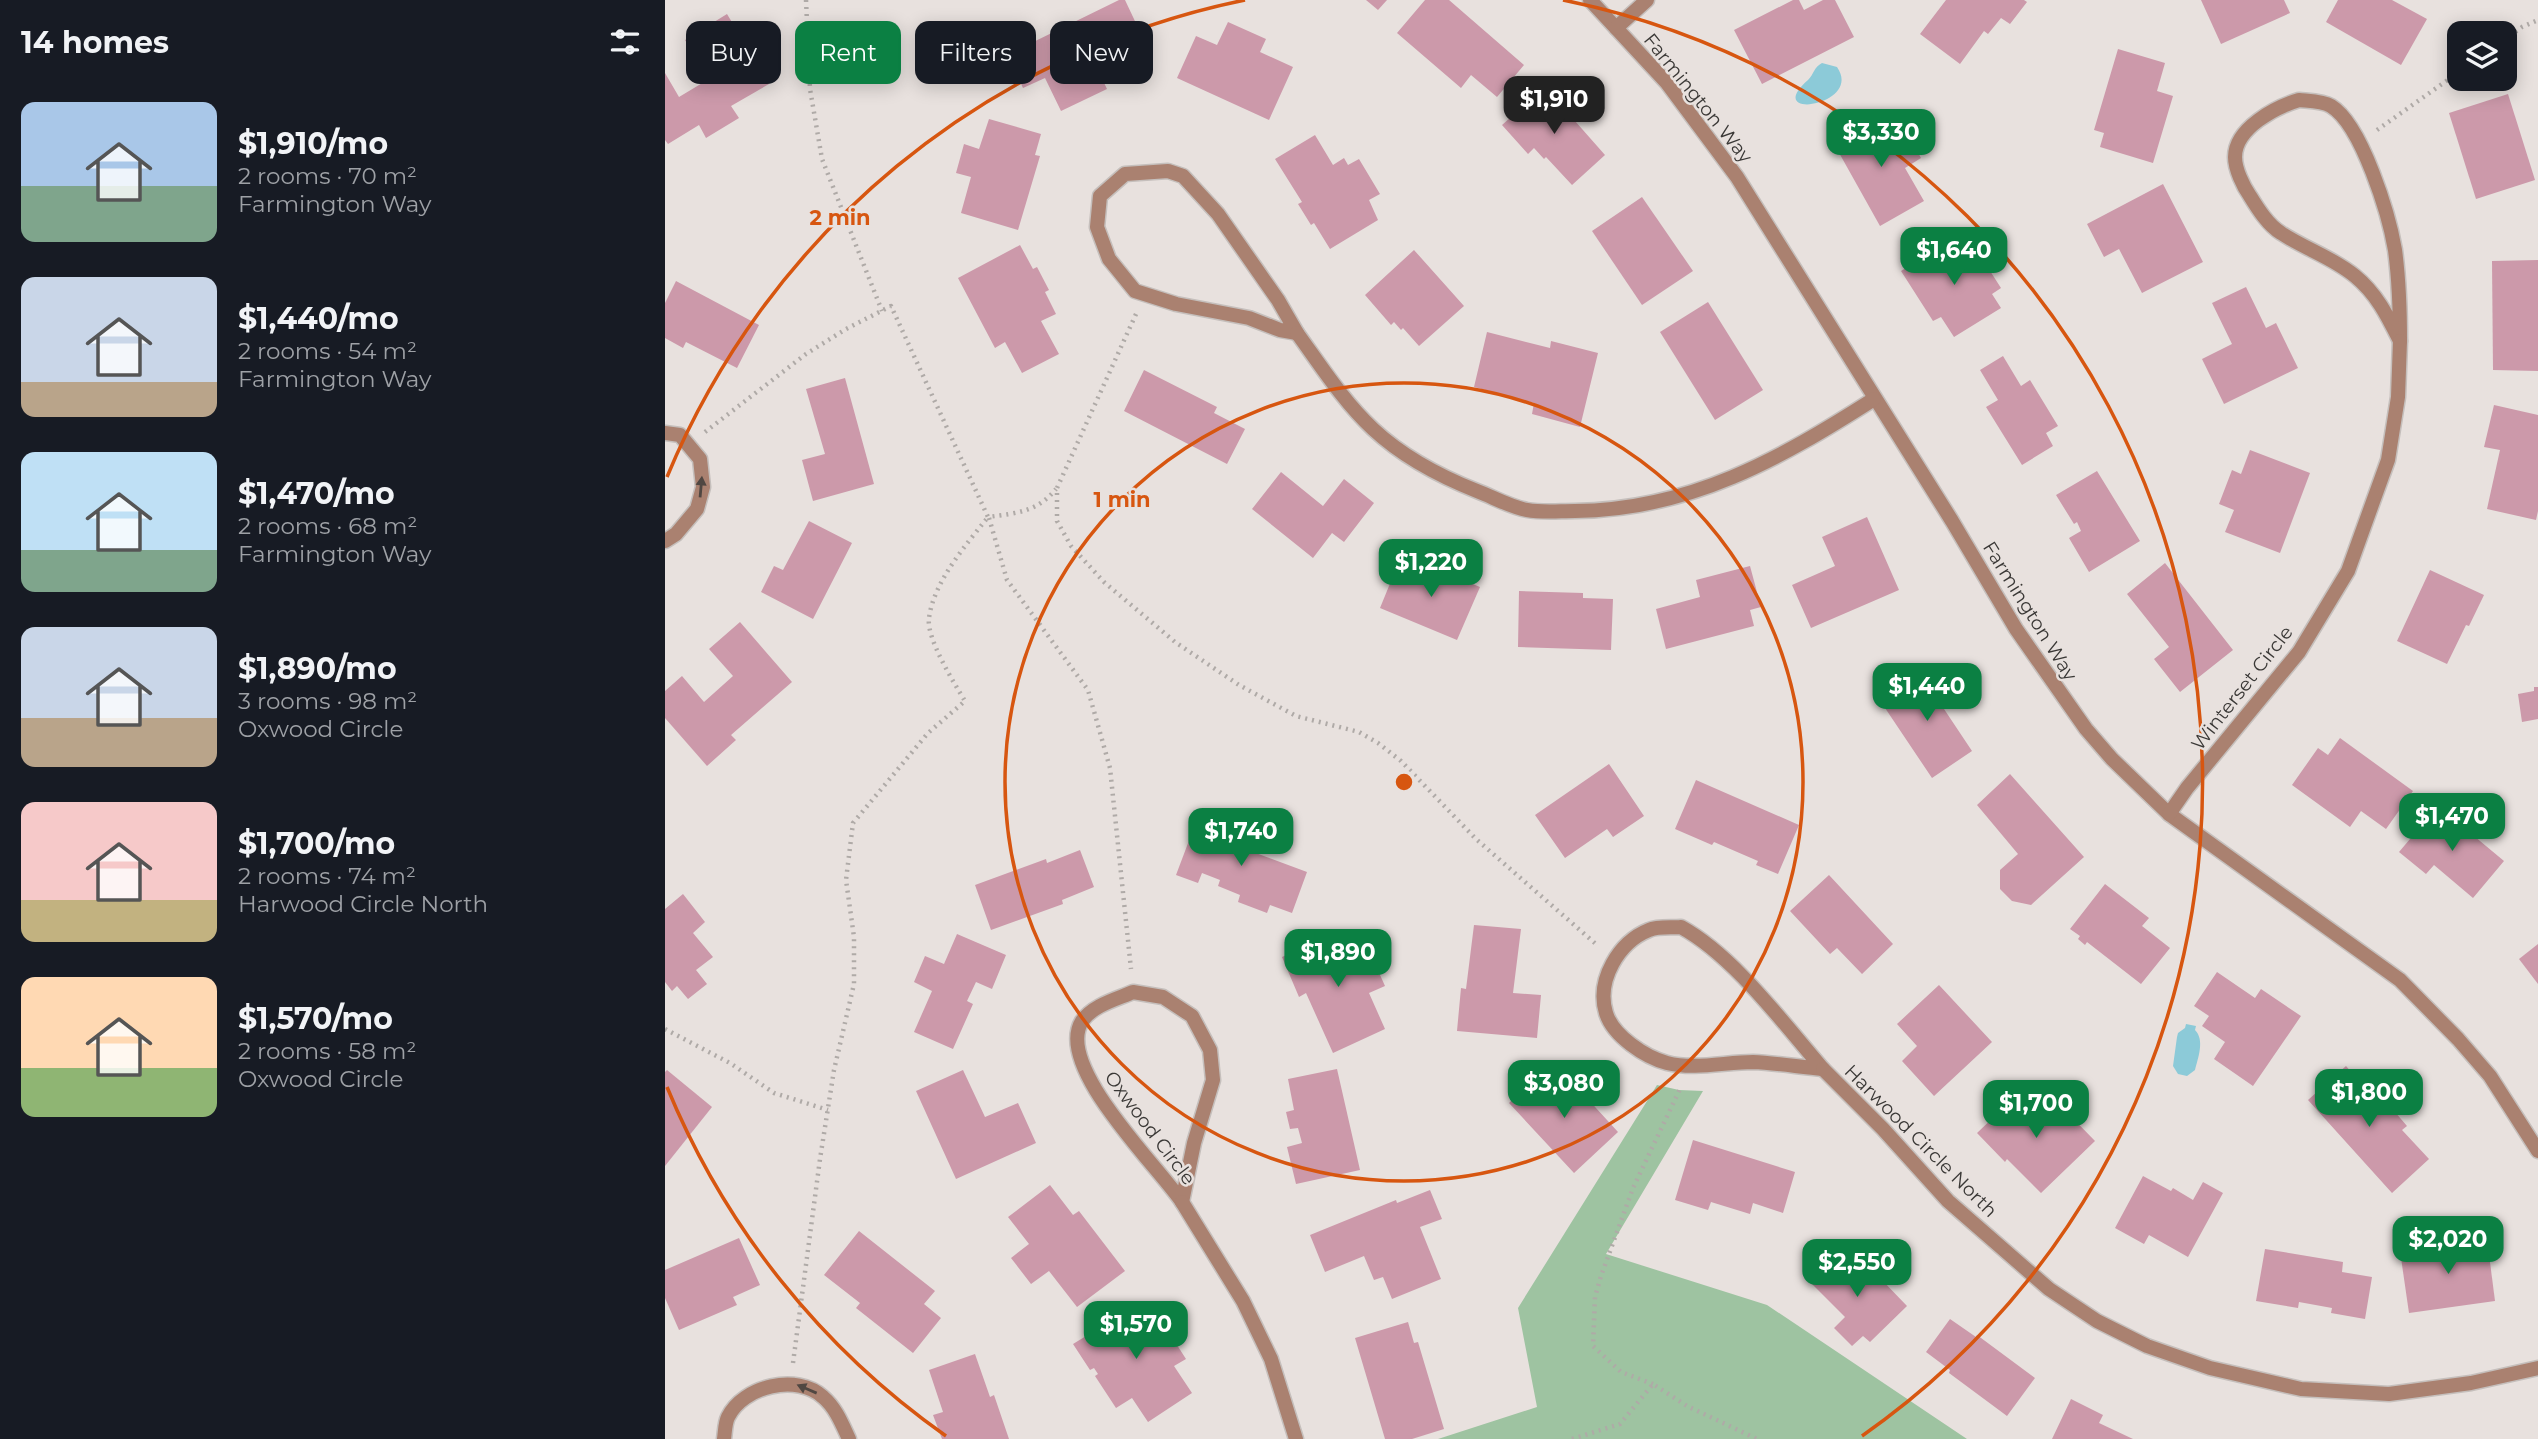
<!DOCTYPE html>
<meta charset="utf-8">
<style>
:root{--surface:#171b24;--page:#242831;--text:#f1f3f6;--muted:#9ea1a6;--accent:#0b8043}
body{margin:0;font-family:Montserrat,sans-serif;background:var(--page);color:var(--text);height:100vh;display:flex;flex-direction:column;font-size:26px;white-space:nowrap}
*{box-sizing:border-box;margin:0}
p{font-size:23px;color:var(--muted)}
.icon{flex:none;width:38px;height:38px;fill:none;stroke:currentColor;stroke-width:2;stroke-linecap:round;stroke-linejoin:round}
.map{position:relative;flex:1;overflow:hidden}
.drawer{display:flex;flex-direction:column;background:var(--surface);width:665px}
.drawer>*{flex:none}
.guide{position:absolute;left:21px;top:21px;width:665px;height:63px;display:flex;gap:14px}
.buttons{position:absolute;left:1782px;top:21px;display:grid;gap:14px}
.buttons a{display:grid;place-items:center;width:70px;height:70px;border-radius:14px;background:var(--surface);box-shadow:0 4px 18px #0003;font-size:35px}
.price{position:absolute;translate:-50% -60px;padding:0 16px;border-radius:14px;background:var(--accent);color:#fff;font-size:23px;line-height:46px;filter:drop-shadow(0 2px 4px #0008)}
.price::after{content:'';position:absolute;left:50%;top:42px;width:21px;height:16px;margin-left:-10px;background:inherit;clip-path:polygon(0 0,100% 0,50% 100%)}
.price.active{background:#222;color:#fff}
ul{padding:0;list-style:none}
li{display:flex;align-items:center;gap:21px;height:175px;padding:0 21px}
li span{display:grid;place-items:center;flex:none;width:196px;height:140px;border-radius:14px;color:#555}
li>.icon{margin-inline-start:auto}
span .icon{width:84px;height:84px;fill:#fffc;stroke-width:1}
li b{font-size:30px}
h2{display:flex;justify-content:space-between;align-items:center;height:84px;padding:0 21px;font-size:30px}
.pill{padding:0 24px;border-radius:14px;background:var(--surface);box-shadow:0 4px 18px #0003;font-size:24px;line-height:63px}
.pill.active{background:var(--accent);color:#fff}
main{display:flex;flex:1;min-height:0}
.map>svg:first-child{display:block}
.green{fill:#9ec3a1}
.water{fill:#8ccad8}
.building{fill:#c9a}
.lines{fill:none;stroke-linecap:round;stroke-linejoin:round}
.street-casing{stroke:#c5bfbc;stroke-width:17}
.path{stroke:#afaaa7;stroke-width:4.5;stroke-dasharray:2 5;stroke-linecap:butt}
.street{stroke:#aa8170;stroke-width:14}
.oneway{fill:#504742}
.ring{fill:none;stroke:#d75610;stroke-width:3.5}
.labels{text-anchor:middle;dominant-baseline:central;stroke-width:5;stroke-linejoin:round;paint-order:stroke}
.street-label{font-size:19px;fill:#3a3836;stroke:#e8e1de}
.centre{fill:#d75610;stroke:#e8e1de;stroke-width:3.5}
.ring-label{font-size:21px;text-anchor:middle;font-weight:bold;fill:#d75610;stroke:#e8e1de;stroke-width:5;stroke-linejoin:round;paint-order:stroke}
</style>
<main>
<section class="drawer">
<h2>14 homes<svg class="icon" aria-label="filters" viewBox="0 0 24 24"><path d="M4 7h16M4 17h16"/><circle cx="9" cy="7" r="2"/><circle cx="15" cy="17" r="2"/></svg></h2>
<ul>
<li><span style="background:linear-gradient(#a9c7e8 60%,#7fa58c 0)"><svg class="icon" aria-label="home" viewBox="0 0 24 24"><path d="M3 11l9-7 9 7M6 9v11h12V9"/></svg></span><div><b>$1,910/mo</b><p>2 rooms · 70 m²</p><p>Farmington Way</p></div></li>
<li><span style="background:linear-gradient(#c9d6e8 75%,#b9a48a 0)"><svg class="icon" aria-label="home" viewBox="0 0 24 24"><path d="M3 11l9-7 9 7M6 9v11h12V9"/></svg></span><div><b>$1,440/mo</b><p>2 rooms · 54 m²</p><p>Farmington Way</p></div></li>
<li><span style="background:linear-gradient(#bfe0f5 70%,#7fa58c 0)"><svg class="icon" aria-label="home" viewBox="0 0 24 24"><path d="M3 11l9-7 9 7M6 9v11h12V9"/></svg></span><div><b>$1,470/mo</b><p>2 rooms · 68 m²</p><p>Farmington Way</p></div></li>
<li><span style="background:linear-gradient(#c9d6e8 65%,#b9a48a 0)"><svg class="icon" aria-label="home" viewBox="0 0 24 24"><path d="M3 11l9-7 9 7M6 9v11h12V9"/></svg></span><div><b>$1,890/mo</b><p>3 rooms · 98 m²</p><p>Oxwood Circle</p></div></li>
<li><span style="background:linear-gradient(#f6c9c9 70%,#c2b280 0)"><svg class="icon" aria-label="home" viewBox="0 0 24 24"><path d="M3 11l9-7 9 7M6 9v11h12V9"/></svg></span><div><b>$1,700/mo</b><p>2 rooms · 74 m²</p><p>Harwood Circle North</p></div></li>
<li><span style="background:linear-gradient(#ffd9b3 65%,#8fb573 0)"><svg class="icon" aria-label="home" viewBox="0 0 24 24"><path d="M3 11l9-7 9 7M6 9v11h12V9"/></svg></span><div><b>$1,570/mo</b><p>2 rooms · 58 m²</p><p>Oxwood Circle</p></div></li>
</ul>
</section>
<div class="map">
<svg width="1873" height="1439" viewBox="0 0 1873 1439">
<rect width="100%" height="100%" fill="#e8e1de"/>
<polygon class="green" points="992,1085 1014,1090 1038,1091 941,1254 1102,1305 1302,1439 773,1439 872,1407 853,1308"/>
<g class="water">
<path d="M 1157,63 L 1172,67 C 1199,106 1096,121 1143,80 C 1149,74 1149,67 1157,63 Z"/>
<path d="M 1521,1024 L 1531,1026 L 1530,1030 C 1540,1040 1533,1058 1530,1070 L 1522,1076 L 1513,1074 L 1508,1066 L 1512,1037 L 1513,1033 L 1520,1028 Z"/>
</g>
<g class="building">
<polygon points="454,0 460,0 477,36 434,56 438,63 431,66 442,89 396,111 380,78 358,88 342,55"/>
<polygon points="701,0 722,0 713,10"/>
<polygon points="760,0 784,0 859,65 832,97 806,75 796,88 732,33"/>
<polygon points="1128,0 1134,0 1139,10 1158,0 1170,0 1189,37 1097,84 1069,30"/>
<polygon points="1281,0 1359,0 1362,2 1345,24 1336,18 1323,34 1319,31 1295,64 1255,34"/>
<polygon points="1536,0 1619,0 1625,13 1556,44"/>
<polygon points="1673,0 1727,0 1762,19 1736,65 1661,22"/>
<polygon points="62,14 104,84 66,106 74,118 41,138 34,125 3,144 0,140 0,73 14,97 44,79 20,40"/>
<polygon points="563,22 601,39 595,52 628,67 604,120 512,78 531,36 552,45"/>
<polygon points="1453,49 1500,63 1492,91 1508,96 1488,163 1435,147 1439,133 1429,130"/>
<polygon points="880,87 940,155 907,185 881,157 879,159 869,148 863,154 837,125"/>
<polygon points="1843,94 1870,180 1811,199 1784,113"/>
<polygon points="1211,117 1225,142 1242,133 1256,158 1240,168 1259,201 1215,226 1168,142"/>
<polygon points="324,119 376,134 370,155 375,156 353,230 296,213 306,177 291,173 299,144 314,149"/>
<polygon points="650,135 668,165 679,158 683,165 694,159 715,194 704,200 713,220 665,249 649,223 646,225 633,204 637,202 610,159"/>
<polygon points="1498,184 1538,262 1477,293 1454,249 1439,257 1422,224"/>
<polygon points="977,197 1028,271 977,305 927,231"/>
<polygon points="1291,237 1309,266 1318,260 1336,288 1327,294 1336,308 1289,337 1276,317 1268,321 1236,271"/>
<polygon points="355,245 368,269 372,267 384,290 380,292 391,314 376,321 394,354 357,373 340,342 330,348 293,278"/>
<polygon points="749,250 799,306 754,346 738,328 736,330 729,322 726,325 700,295"/>
<polygon points="1873,260 1873,371 1828,370 1827,261"/>
<polygon points="11,281 94,325 72,368 21,342 18,348 0,338 0,303"/>
<polygon points="1581,287 1601,328 1611,323 1633,368 1559,404 1537,359 1567,344 1547,303"/>
<polygon points="1043,302 1098,390 1050,420 995,332"/>
<polygon points="822,332 885,348 886,341 933,353 915,427 867,414 869,403 809,387"/>
<polygon points="1338,356 1356,386 1365,380 1393,426 1381,433 1388,446 1357,465 1321,407 1333,400 1315,370"/>
<polygon points="479,370 552,407 549,413 580,429 562,464 459,411"/>
<polygon points="180,378 209,484 148,501 137,460 160,454 141,389"/>
<polygon points="1829,405 1873,415 1873,511 1871,520 1822,509 1835,450 1819,447"/>
<polygon points="1585,450 1645,473 1615,553 1560,532 1569,510 1554,504 1567,470 1576,474"/>
<polygon points="1432,471 1475,541 1424,572 1404,538 1416,531 1412,522 1409,524 1391,495"/>
<polygon points="616,472 658,506 679,479 709,503 679,542 667,533 648,558 587,509"/>
<polygon points="1202,517 1234,590 1146,628 1127,585 1170,566 1157,537"/>
<polygon points="144,521 187,543 148,619 96,592 109,566 118,570"/>
<polygon points="1500,563 1568,650 1515,692 1489,659 1504,647 1462,594"/>
<polygon points="733,564 758,575 762,565 815,587 792,640 715,608"/>
<polygon points="1085,566 1096,607 1085,610 1089,626 1001,649 991,609 1035,597 1031,580"/>
<polygon points="1765,570 1819,595 1804,626 1801,625 1782,664 1732,641"/>
<polygon points="854,591 918,593 918,598 948,599 946,650 853,647"/>
<polygon points="75,622 127,682 66,735 71,740 42,766 0,718 0,691 17,676 39,702 68,676 44,649"/>
<polygon points="1265,669 1288,703 1279,709 1307,751 1267,778 1216,702"/>
<polygon points="1869,687 1873,687 1873,719 1857,722 1853,694 1869,691"/>
<polygon points="1675,738 1748,791 1721,829 1696,811 1685,827 1627,785 1653,748 1663,755"/>
<polygon points="944,764 979,816 948,837 942,829 900,858 870,815"/>
<polygon points="1345,774 1419,857 1366,905 1347,901 1335,889 1335,870 1353,854 1312,805"/>
<polygon points="1031,780 1134,825 1113,874 1091,865 1093,861 1049,842 1047,845 1010,829"/>
<polygon points="1773,806 1839,861 1808,898 1769,865 1761,874 1734,852"/>
<polygon points="550,813 577,822 569,845 642,872 627,913 605,905 602,913 573,902 575,895 553,886 555,880 537,873 533,883 511,875 528,830 542,835"/>
<polygon points="415,850 429,887 397,900 398,904 326,930 310,885 381,859 382,863"/>
<polygon points="1164,875 1228,944 1197,974 1172,948 1165,954 1125,911"/>
<polygon points="1440,884 1484,918 1477,926 1505,948 1476,984 1422,942 1420,945 1413,939 1415,936 1405,929"/>
<polygon points="18,894 40,922 28,933 48,957 31,970 42,984 23,999 12,986 7,991 0,982 0,909"/>
<polygon points="809,925 856,929 848,993 876,995 872,1038 792,1031 796,988 801,989"/>
<polygon points="676,930 690,963 706,955 720,986 704,993 720,1029 668,1053 641,993 634,997 617,957"/>
<polygon points="292,934 341,955 327,989 311,982 302,1001 308,1004 288,1049 249,1032 267,991 249,982 260,956 279,964"/>
<polygon points="1873,944 1873,984 1854,959"/>
<polygon points="1552,972 1590,998 1596,989 1636,1016 1588,1086 1549,1059 1560,1042 1537,1026 1544,1016 1529,1006"/>
<polygon points="1274,985 1327,1042 1269,1096 1237,1061 1252,1046 1232,1024"/>
<polygon points="1681,1066 1712,1102 1717,1097 1742,1126 1737,1130 1764,1159 1727,1193 1643,1100"/>
<polygon points="672,1069 695,1170 631,1184 622,1147 637,1143 633,1128 625,1129 621,1112 629,1110 623,1079"/>
<polygon points="2,1070 47,1107 0,1166 0,1072"/>
<polygon points="298,1070 320,1117 353,1103 371,1143 291,1179 251,1091"/>
<polygon points="878,1070 900,1094 909,1084 953,1132 909,1173 844,1103"/>
<polygon points="1356,1091 1378,1114 1391,1101 1430,1141 1376,1193 1342,1159 1340,1162 1312,1133"/>
<polygon points="1028,1140 1130,1172 1118,1213 1088,1203 1085,1214 1046,1202 1043,1210 1010,1200"/>
<polygon points="1478,1176 1506,1191 1508,1188 1528,1200 1538,1182 1558,1193 1523,1257 1484,1235 1479,1244 1450,1228"/>
<polygon points="385,1185 408,1215 414,1211 460,1271 412,1307 384,1271 366,1284 346,1258 364,1244 343,1217"/>
<polygon points="765,1190 777,1219 755,1227 776,1279 727,1299 718,1277 709,1280 699,1256 660,1272 645,1235 731,1200 732,1203"/>
<polygon points="194,1231 270,1291 259,1304 276,1318 248,1353 191,1308 195,1303 159,1275"/>
<polygon points="74,1238 95,1285 68,1297 72,1305 14,1330 0,1298 0,1270"/>
<polygon points="1822,1239 1830,1301 1744,1313 1735,1251"/>
<polygon points="1176,1249 1209,1282 1214,1277 1242,1306 1205,1342 1198,1336 1187,1346 1169,1328 1180,1317 1144,1281"/>
<polygon points="1600,1249 1678,1262 1677,1272 1707,1277 1700,1319 1666,1313 1667,1308 1634,1302 1633,1308 1591,1301"/>
<polygon points="468,1302 473,1311 485,1303 521,1359 509,1366 527,1393 483,1422 467,1398 451,1408 430,1376 433,1374 429,1368 425,1370 408,1344 426,1333 424,1331"/>
<polygon points="1285,1319 1311,1337 1312,1335 1370,1378 1342,1416 1284,1373 1285,1370 1261,1352"/>
<polygon points="743,1322 749,1343 753,1342 779,1429 747,1439 720,1439 690,1338"/>
<polygon points="310,1354 325,1397 329,1395 344,1439 277,1439 268,1415 278,1412 264,1370"/>
<polygon points="1406,1399 1438,1415 1434,1423 1468,1439 1387,1439"/>
</g>
<g class="lines">
<g class="street-casing">
<g id="street">
<polyline points="925,0 1002,83 1072,177 1287,521 1351,629 1421,729 1447,759 1504,814 1735,980 1793,1039 1825,1076 1873,1151"/>
<polyline points="951,28 982,0"/>
<path d="M 1634,100 C 1643,101 1658,101 1666,106 C 1697,125 1724,215 1730,250 C 1734,280 1735,311 1735,341 C 1723,317 1712,294 1690,276 C 1667,257 1640,249 1616,233 C 1603,225 1593,209 1585,196 C 1578,186 1570,169 1570,157 C 1570,128 1611,107 1634,100 Z"/>
<polygon points="503,171 518,176 553,214 613,300 632,333 615,330 584,318 511,304 470,291 444,259 432,227 435,196 460,174"/>
<path d="M 632,333 C 656,366 678,401 708,429 C 738,457 774,476 812,491 C 828,497 845,507 862,510 C 878,513 894,511 910,511 C 1025,510 1115,459 1209,399"/>
<polyline points="0,433 15,435 35,459 38,487 32,509 11,534 0,541"/>
<polyline points="1504,814 1522,788 1634,652 1683,571 1723,460 1733,397 1735,341"/>
<path d="M 1016,927 C 1069,956 1118,1023 1158,1069 C 1135,1067 1111,1063 1088,1062 C 1061,1062 1029,1070 1002,1063 C 980,1057 948,1036 941,1013 C 931,980 954,942 984,930 C 993,926 1007,928 1016,927 Z"/>
<path d="M 468,992 L 498,997 L 527,1016 L 545,1050 L 548,1080 L 529,1143 L 517,1202 C 492,1165 389,1066 417,1021 C 428,1005 452,999 468,992 Z"/>
<polyline points="1158,1069 1218,1129 1283,1201 1384,1289 1432,1321 1482,1346 1545,1368 1636,1389 1724,1394 1806,1383 1873,1368"/>
<polyline points="517,1202 578,1301 606,1359 631,1439"/>
<path d="M 59,1439 C 60,1432 60,1423 63,1417 C 78,1386 132,1373 158,1397 C 171,1408 177,1424 184,1439"/>
</g>
</g>
<g class="path">
<polyline points="141,0 145,89 157,159 217,311"/>
<polyline points="1839,40 1857,27 1873,20"/>
<polyline points="1712,130 1794,72"/>
<polyline points="471,314 392,488 392,521 406,546 439,582 510,642 574,685 631,716 694,732 713,743 736,761 811,839 932,945"/>
<path d="M 40,432 L 141,354 L 181,329 L 226,306 L 323,517 C 352,513 372,512 391,489"/>
<polyline points="324,518 342,580 423,690 445,768 466,969"/>
<polyline points="0,1029 65,1063 109,1093 163,1110"/>
<path d="M 128,1363 L 155,1159 L 169,1070 L 189,984 L 189,937 L 181,880 L 188,823 L 263,733 L 300,701 C 289,683 261,638 264,618 C 269,581 301,545 323,517"/>
<polyline points="988,1384 956,1372 928,1346 930,1297 936,1276 968,1188 1015,1089"/>
<polyline points="907,1439 955,1424 988,1384 1022,1406 1092,1439"/>
</g>
<use href="#street" class="street"/>
</g>
<defs><path id="oneway-solid" d="M-6-.8H1V-3.2L6.5 0L1 3.2V.8H-6Z" transform="scale(1.75)"/></defs>
<g class="oneway">
<use href="#oneway-solid" transform="translate(36 487) rotate(-85)"/>
<use href="#oneway-solid" transform="translate(142 1389) rotate(-157)"/>
</g>
<g class="ring">
<circle cx="739" cy="782" r="399"/>
<path d="M281 1436A798 798 0 0 1 2 1087M2 477A798 798 0 0 1 580 0M898 0A798 798 0 0 1 1197 1436"/>
</g>
<g class="labels">
<g class="street-label">
<text transform="translate(1033 98) rotate(51)">Farmington Way</text>
<text transform="translate(1365 611) rotate(58)">Farmington Way</text>
<text transform="translate(1577 688) rotate(-52)">Winterset Circle</text>
<text transform="translate(485 1128) rotate(53)">Oxwood Circle</text>
<text transform="translate(1256 1141) rotate(45)">Harwood Circle North</text>
</g>
</g>
<circle cx="739" cy="782" r="10" class="centre"/>
<g class="ring-label">
<text x="175" y="225">2 min</text>
<text x="457" y="507">1 min</text>
</g>
</svg>
<div class="buttons">
<a><svg class="icon" aria-label="layers" viewBox="0 0 24 24"><path d="M12 4l9 5-9 5-9-5zM3 14l9 5 9-5"/></svg></a>
</div>
<b class="price active" style="left:889px;top:136px">$1,910</b>
<b class="price" style="left:1216px;top:169px">$3,330</b>
<b class="price" style="left:1289px;top:287px">$1,640</b>
<b class="price" style="left:766px;top:599px">$1,220</b>
<b class="price" style="left:1262px;top:723px">$1,440</b>
<b class="price" style="left:1787px;top:853px">$1,470</b>
<b class="price" style="left:576px;top:868px">$1,740</b>
<b class="price" style="left:673px;top:989px">$1,890</b>
<b class="price" style="left:899px;top:1120px">$3,080</b>
<b class="price" style="left:1704px;top:1129px">$1,800</b>
<b class="price" style="left:1371px;top:1140px">$1,700</b>
<b class="price" style="left:1783px;top:1276px">$2,020</b>
<b class="price" style="left:1192px;top:1299px">$2,550</b>
<b class="price" style="left:471px;top:1361px">$1,570</b>
<div class="guide">
<a class="pill">Buy</a>
<a class="pill active">Rent</a>
<a class="pill">Filters</a>
<a class="pill">New</a>
</div>
</div>
</main>
